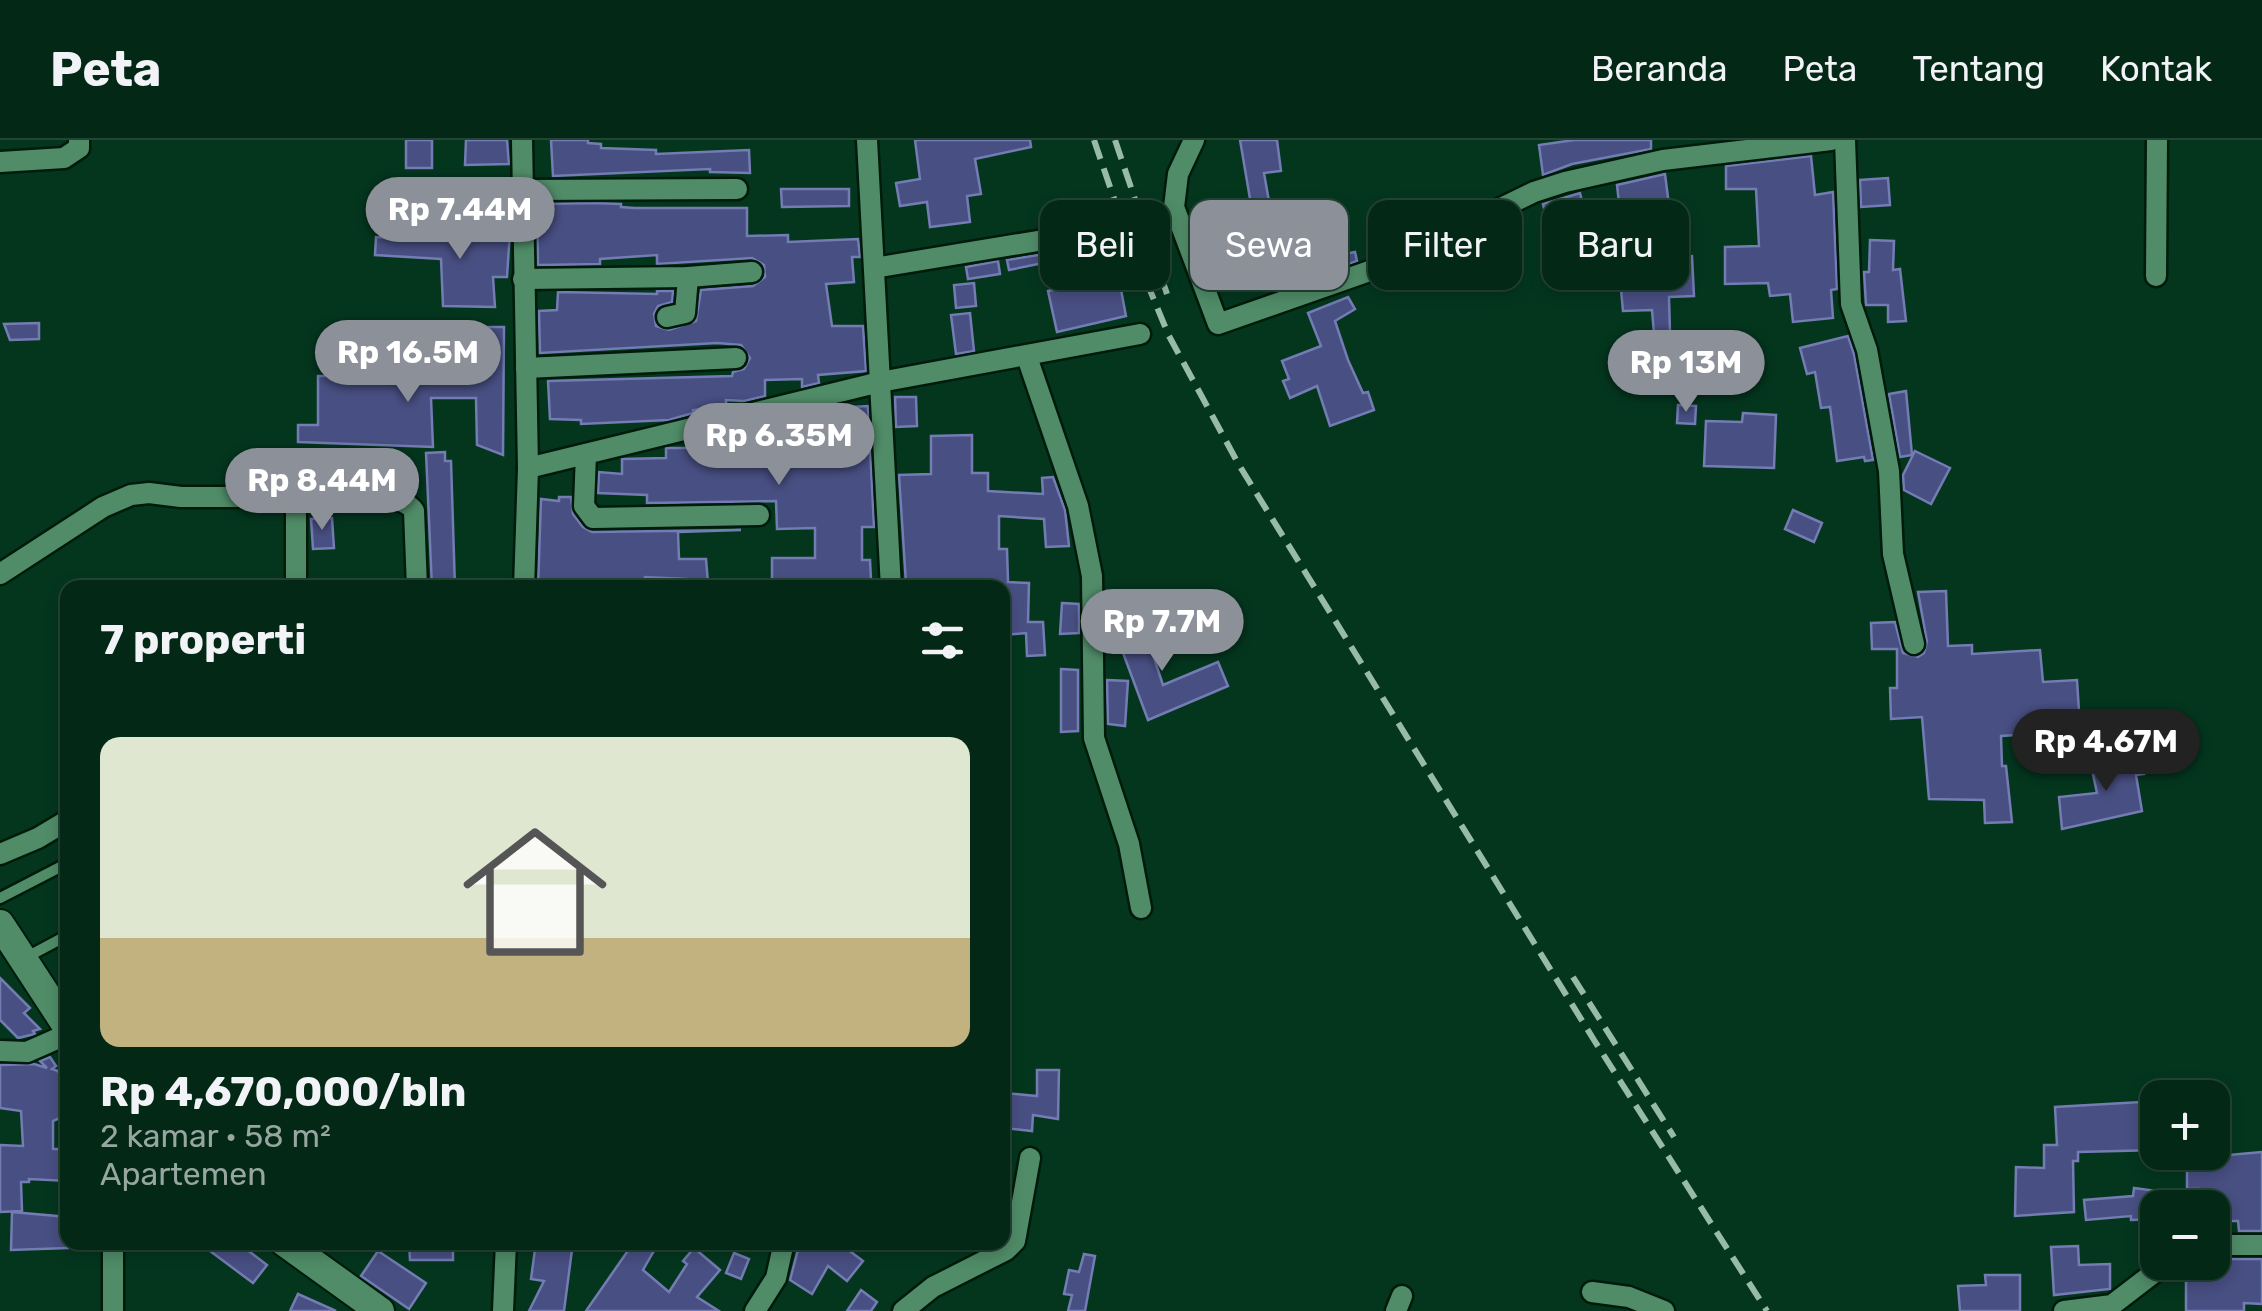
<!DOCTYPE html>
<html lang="id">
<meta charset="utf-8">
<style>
:root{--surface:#032816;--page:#0d301f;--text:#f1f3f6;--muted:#97a6a1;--line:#244435;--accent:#8c9099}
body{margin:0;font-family:Rubik,sans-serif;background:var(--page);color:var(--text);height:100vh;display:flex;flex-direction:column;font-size:38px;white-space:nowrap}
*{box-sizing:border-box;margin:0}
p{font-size:32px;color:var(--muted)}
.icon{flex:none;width:55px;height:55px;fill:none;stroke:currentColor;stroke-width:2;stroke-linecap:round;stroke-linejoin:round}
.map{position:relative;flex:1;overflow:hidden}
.panel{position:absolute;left:60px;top:440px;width:950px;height:670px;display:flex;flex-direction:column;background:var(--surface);border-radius:20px;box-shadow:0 5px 15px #0003,0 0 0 2px var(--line)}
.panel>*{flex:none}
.top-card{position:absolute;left:1040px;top:60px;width:950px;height:90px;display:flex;gap:20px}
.buttons{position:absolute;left:2140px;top:940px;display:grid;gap:20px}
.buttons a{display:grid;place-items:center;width:90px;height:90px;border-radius:20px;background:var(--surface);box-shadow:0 5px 15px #0003,0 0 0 2px var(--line);font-size:50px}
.price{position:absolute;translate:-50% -85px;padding:0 22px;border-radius:35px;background:var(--accent);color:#fff;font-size:32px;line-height:65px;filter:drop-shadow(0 2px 5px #0008)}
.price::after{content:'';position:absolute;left:50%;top:60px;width:30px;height:22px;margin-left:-15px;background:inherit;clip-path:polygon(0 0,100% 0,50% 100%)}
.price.current{background:#222;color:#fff}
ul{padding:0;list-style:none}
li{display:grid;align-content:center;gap:20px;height:530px;padding:0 40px}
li+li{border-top:2px solid var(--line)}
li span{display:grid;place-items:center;height:310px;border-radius:20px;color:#555}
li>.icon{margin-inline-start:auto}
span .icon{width:180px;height:180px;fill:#fffc;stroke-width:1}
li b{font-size:42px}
h2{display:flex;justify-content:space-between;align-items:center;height:120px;padding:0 40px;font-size:42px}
.pill{padding:0 35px;border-radius:20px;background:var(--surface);box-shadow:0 5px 15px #0003,0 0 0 2px var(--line);font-size:35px;line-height:90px}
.pill.current{background:var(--accent);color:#fff}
header{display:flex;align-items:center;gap:60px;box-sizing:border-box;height:140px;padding:0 50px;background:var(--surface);border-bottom:2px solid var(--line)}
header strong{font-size:48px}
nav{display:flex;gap:55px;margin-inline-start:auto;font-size:35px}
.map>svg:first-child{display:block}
.building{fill:#484f82;stroke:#737cb3;stroke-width:2.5}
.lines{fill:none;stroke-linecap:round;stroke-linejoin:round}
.service-casing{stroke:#001b0b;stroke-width:15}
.minor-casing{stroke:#001b0b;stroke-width:25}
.secondary-casing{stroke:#001b0b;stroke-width:32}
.service{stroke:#508c68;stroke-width:10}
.minor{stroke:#508c68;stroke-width:20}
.secondary{stroke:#508c68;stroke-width:28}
.rail{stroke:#97bba5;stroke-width:6;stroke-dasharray:20 10;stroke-linecap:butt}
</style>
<header>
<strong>Peta</strong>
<nav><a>Beranda</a><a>Peta</a><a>Tentang</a><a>Kontak</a></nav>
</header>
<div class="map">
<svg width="2262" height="1171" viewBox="0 0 2262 1171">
<rect width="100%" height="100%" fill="#04361e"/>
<g class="building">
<rect x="406" y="0" width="26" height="28"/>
<polygon points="466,0 507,0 509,24 465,25"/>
<polygon points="551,0 588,0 588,3 601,4 601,8 656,10 656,14 749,10 750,33 710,32 710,29 553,36"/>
<polygon points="915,0 1030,0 1031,7 975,19 981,54 967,56 970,82 930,87 927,62 900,66 896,43 920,39"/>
<polygon points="1240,0 1277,0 1281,31 1264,33 1280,124 1253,130 1246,96 1256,94"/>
<polygon points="1574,0 1651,0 1651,9 1572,24 1543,35 1539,5"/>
<polygon points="1811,16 1815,55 1833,52 1837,149 1831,150 1833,178 1793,182 1790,154 1770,156 1768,143 1725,144 1725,107 1759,106 1756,49 1726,49 1726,26"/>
<polygon points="1665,34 1672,89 1679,89 1682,117 1692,116 1694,156 1669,157 1670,193 1654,194 1652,170 1623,171 1613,64 1619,63 1617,45"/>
<polygon points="1888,38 1890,65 1861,67 1860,40"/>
<polygon points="781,49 849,49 849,66 782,67"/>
<polygon points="1580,53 1585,73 1547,82 1543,64"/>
<polygon points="594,63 621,64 621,67 635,68 747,68 747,96 788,95 788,102 858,99 860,117 852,117 854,142 826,144 832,186 863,186 866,231 818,235 819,243 802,247 802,239 765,240 765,256 744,261 726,260 726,266 693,270 693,273 669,280 581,284 581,280 550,279 548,241 732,236 733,232 744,229 750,218 741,205 717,203 540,213 539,171 557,170 558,152 657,154 657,151 673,151 672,162 658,166 654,174 656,186 669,190 696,181 701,150 753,146 765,137 764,125 752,118 657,124 657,115 600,119 600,124 538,125 537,64"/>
<polygon points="1335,73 1336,88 1313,89 1312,75"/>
<polygon points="475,89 510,91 507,137 493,137 495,167 443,166 441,119 375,115 376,97 445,101 445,90"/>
<polygon points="1870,100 1894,101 1893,130 1900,129 1906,181 1888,182 1888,165 1866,165 1864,132 1869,132"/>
<polygon points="1355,112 1357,121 1326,132 1324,118"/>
<polygon points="1051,113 1053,121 1009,130 1007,120"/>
<polygon points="998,121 1000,134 968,139 966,127"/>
<polygon points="1118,134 1126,176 1057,192 1048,151"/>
<polygon points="974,143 976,166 956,168 954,145"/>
<polygon points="1348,157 1355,169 1335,181 1348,220 1363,253 1368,252 1374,270 1330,286 1317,246 1290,258 1283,241 1289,239 1282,221 1321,206 1308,173"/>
<polygon points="970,173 974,211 956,214 951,175"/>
<polygon points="39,183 39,199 10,200 4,184"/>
<polygon points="485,187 504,187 503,315 477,305 476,258 431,258 433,307 298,302 298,285 318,285 318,236 486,235"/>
<polygon points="1848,196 1854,214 1873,320 1865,321 1864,317 1837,321 1830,267 1821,268 1815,232 1807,234 1800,208"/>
<polygon points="1906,251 1912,315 1900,317 1889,254"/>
<polygon points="895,257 916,257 917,286 896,287"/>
<polygon points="1678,265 1696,266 1695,284 1677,283"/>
<polygon points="868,266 874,387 862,387 862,420 870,420 871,440 837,441 837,448 816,448 816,443 772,444 772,418 815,418 815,388 777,389 776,361 647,363 647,355 598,353 599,332 622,334 622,319 666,318 666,308 704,308 704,299 738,299 738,295 755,297 754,305 801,301 802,275 833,268"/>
<polygon points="1743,273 1776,275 1774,328 1704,326 1706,281 1742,282"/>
<polygon points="972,295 972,333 988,333 988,351 1043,354 1042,338 1053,337 1065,370 1069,406 1046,407 1044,379 999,376 999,409 1007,409 1008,442 1029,443 1028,482 1043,482 1045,515 1027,516 1026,493 1004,495 1002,448 974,448 974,443 906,444 899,335 931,334 931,296"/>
<polygon points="1915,311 1950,328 1931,364 1904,350 1903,335"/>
<polygon points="445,312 445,321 451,321 455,448 432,448 426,313"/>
<polygon points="559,357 571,357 573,374 583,387 592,392 741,390 678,392 679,419 706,419 708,443 686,444 686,439 645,437 645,445 538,448 541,359 559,361"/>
<polygon points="1793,370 1822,383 1814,402 1785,389"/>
<polygon points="332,378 334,408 313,409 311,379"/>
<polygon points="1946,451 1948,506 1972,505 1972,514 2040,510 2043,542 2077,540 2079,571 2084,571 2087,610 2066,611 2064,592 2001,596 2002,626 2006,626 2012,682 1985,683 1984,660 1929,659 1922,577 1891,579 1890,548 1897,548 1897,509 1872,509 1871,483 1895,482 1903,513 1918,517 1924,513 1927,502 1918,452"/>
<polygon points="1062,463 1079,464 1079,493 1060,494"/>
<polygon points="1140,476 1163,545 1218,522 1228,546 1148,580 1113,486"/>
<polygon points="1061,529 1078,530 1078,591 1061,592"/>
<polygon points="1107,540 1128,541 1125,586 1108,584"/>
<polygon points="2140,614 2144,634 2136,635 2142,671 2062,689 2059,657 2097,653 2091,625"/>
<polygon points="0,838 30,868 24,873 40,889 33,891 35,894 18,898 0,880"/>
<polygon points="50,917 56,926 52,929 58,931 68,954 68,974 53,981 53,1009 68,1009 68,1041 29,1039 29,1042 21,1042 22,1071 0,1072 0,1005 23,1006 21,971 0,968 0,925 34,924 47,928 40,921"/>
<polygon points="1037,930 1059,930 1058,979 1033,975 1032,991 1003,988 1006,953 1037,956"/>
<polygon points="2158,961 2158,1010 2078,1012 2078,1021 2073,1021 2074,1072 2015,1076 2016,1027 2044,1028 2044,1005 2057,1005 2055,967"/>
<polygon points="2212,1003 2229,1003 2229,1015 2262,1012 2262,1091 2239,1091 2238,1081 2212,1081 2212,1068 2199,1068 2199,1049 2187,1049 2187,1012 2212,1012"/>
<polygon points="2134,1048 2157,1051 2158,1079 2131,1080 2131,1076 2086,1080 2084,1060 2133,1056"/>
<polygon points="12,1072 68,1077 68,1108 11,1110"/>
<polygon points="198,1102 237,1102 267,1125 253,1143"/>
<polygon points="409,1102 453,1102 453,1120 410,1120"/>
<polygon points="536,1102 573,1102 564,1171 529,1171 544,1141 531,1139"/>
<polygon points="634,1102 659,1102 643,1130 669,1152 687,1124 683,1121 694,1108 720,1130 697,1157 719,1171 586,1171"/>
<polygon points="800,1102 829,1102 840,1109 843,1106 863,1121 847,1141 828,1126 812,1154 790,1140"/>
<polygon points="2078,1106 2079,1125 2110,1124 2110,1149 2054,1155 2051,1107"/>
<polygon points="378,1111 426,1143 409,1169 361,1136"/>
<polygon points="734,1113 749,1119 741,1139 726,1133"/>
<polygon points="1084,1114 1095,1116 1085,1171 1068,1171 1072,1155 1064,1154 1069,1130 1079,1132"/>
<polygon points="2212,1119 2262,1119 2262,1164 2244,1163 2244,1171 2186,1171 2186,1122 2212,1122"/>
<polygon points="1985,1135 2020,1135 2020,1171 1960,1171 1958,1146 1986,1145"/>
<polygon points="861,1150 877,1162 871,1171 847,1171"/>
<polygon points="298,1154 336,1171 290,1171"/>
</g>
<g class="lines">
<g class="service-casing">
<g id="service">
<polyline points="0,758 68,723"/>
<polyline points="25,818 68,795"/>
</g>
</g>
<g class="minor-casing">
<g id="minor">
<polyline points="522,0 528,328 524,448"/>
<polyline points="867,0 891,448"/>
<polyline points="1194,0 1178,34 1174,67 1218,184 1378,128 1534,52 1565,42 1663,20 1831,0"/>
<polyline points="1845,0 1851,164 1867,210 1889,331 1893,414 1914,504"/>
<polyline points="0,22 64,18 79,8 79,0"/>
<polyline points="523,50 737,49"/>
<polyline points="874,128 1104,90"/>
<polyline points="2156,136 2157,0"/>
<polyline points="523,139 688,137 752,132"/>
<polyline points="667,177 685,173 688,137"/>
<polyline points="1027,217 1078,366 1092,436 1094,598 1129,704 1141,768"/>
<polyline points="526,228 736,218"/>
<polyline points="586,314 584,366 593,378 759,375"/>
<polyline points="528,328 880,242 1140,194"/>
<polyline points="0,434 103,367 131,355 149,353 181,357 296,357"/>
<path d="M 296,448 L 296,357 C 323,357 400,348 414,371 L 417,448"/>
<polyline points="0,714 38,698 68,680"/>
<polyline points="0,911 27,912 68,894"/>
<polyline points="2212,1105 2262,1105"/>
<polyline points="1592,1152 1629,1157 1664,1171"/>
<polyline points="113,1171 113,1102"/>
<polyline points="503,1171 506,1102"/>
<polyline points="755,1171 776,1138 784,1102"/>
<polyline points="903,1171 933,1147 1006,1110 1015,1101 1030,1018"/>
<polyline points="1396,1171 1402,1156"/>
<polyline points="2064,1171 2112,1165 2168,1122"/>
</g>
</g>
<g class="secondary-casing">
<g id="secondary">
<polyline points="0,784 68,888"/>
<polyline points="284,1102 380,1171"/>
</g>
</g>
<use href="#service" class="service"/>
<use href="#minor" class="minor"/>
<use href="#secondary" class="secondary"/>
<g class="rail">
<polyline points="1094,0 1123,85 1169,196 1239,325 1594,900 1767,1171"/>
<polyline points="1115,0 1167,154"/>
<polyline points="1573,837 1674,997"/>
</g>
</g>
</svg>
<div class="buttons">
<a>+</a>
<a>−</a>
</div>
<b class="price" style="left:460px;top:122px">Rp 7.44M</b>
<b class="price" style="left:408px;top:265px">Rp 16.5M</b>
<b class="price" style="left:1686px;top:275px">Rp 13M</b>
<b class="price" style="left:779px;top:348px">Rp 6.35M</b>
<b class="price" style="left:322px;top:393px">Rp 8.44M</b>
<b class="price" style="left:1162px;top:534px">Rp 7.7M</b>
<b class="price current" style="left:2106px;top:654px">Rp 4.67M</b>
<div class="top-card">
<a class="pill">Beli</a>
<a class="pill current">Sewa</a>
<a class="pill">Filter</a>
<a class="pill">Baru</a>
</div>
<section class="panel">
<h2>7 properti<svg class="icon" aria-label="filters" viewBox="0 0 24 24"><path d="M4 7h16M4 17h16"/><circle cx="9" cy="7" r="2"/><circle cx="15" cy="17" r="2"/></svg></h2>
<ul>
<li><span style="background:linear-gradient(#dfe7d0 65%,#c2b280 0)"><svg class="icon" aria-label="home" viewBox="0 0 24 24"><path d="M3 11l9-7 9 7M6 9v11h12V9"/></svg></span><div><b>Rp 4,670,000/bln</b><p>2 kamar · 58 m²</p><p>Apartemen</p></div></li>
</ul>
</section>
</div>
